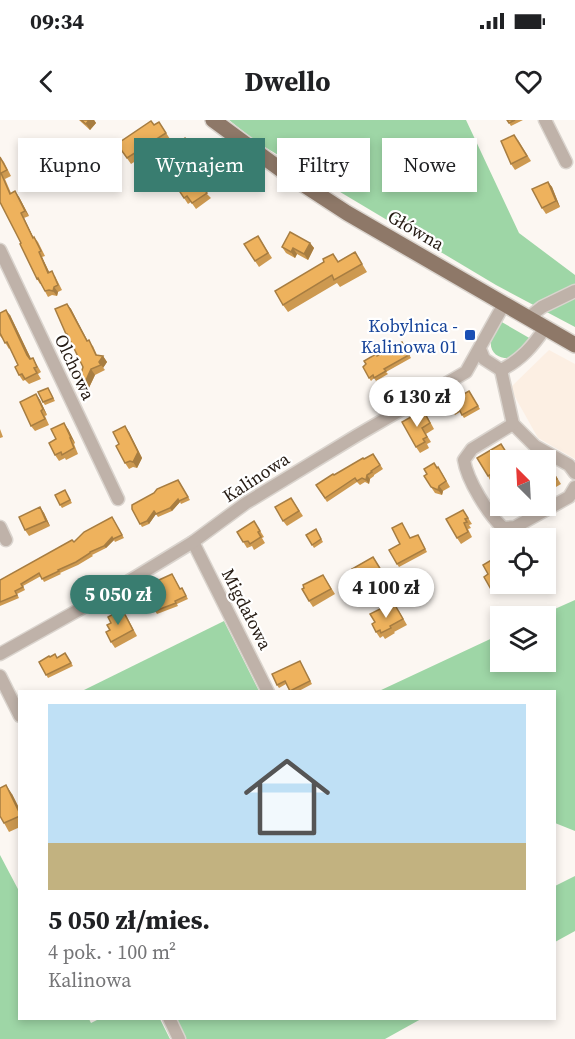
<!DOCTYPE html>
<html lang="pl">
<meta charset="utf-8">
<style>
:root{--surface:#fff;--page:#f2f2f2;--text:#202124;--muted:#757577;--accent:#397d70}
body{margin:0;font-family:"Source Serif 4",serif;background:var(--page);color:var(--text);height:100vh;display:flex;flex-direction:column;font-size:22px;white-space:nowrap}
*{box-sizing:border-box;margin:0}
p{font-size:20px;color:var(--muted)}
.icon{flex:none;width:33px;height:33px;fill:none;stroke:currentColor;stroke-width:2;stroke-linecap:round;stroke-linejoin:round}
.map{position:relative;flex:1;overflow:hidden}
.sheet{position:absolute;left:18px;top:570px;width:538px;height:330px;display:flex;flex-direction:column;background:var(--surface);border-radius:0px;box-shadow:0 3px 9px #0003}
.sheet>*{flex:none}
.banner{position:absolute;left:18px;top:18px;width:540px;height:54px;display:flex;gap:12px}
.needle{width:39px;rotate:336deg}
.tools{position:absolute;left:490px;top:330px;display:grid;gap:12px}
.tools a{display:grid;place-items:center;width:66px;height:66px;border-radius:0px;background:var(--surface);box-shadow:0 3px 9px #0003;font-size:30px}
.price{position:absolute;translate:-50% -51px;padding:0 14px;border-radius:21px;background:#fff;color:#222;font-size:20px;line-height:39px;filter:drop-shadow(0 2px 3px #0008)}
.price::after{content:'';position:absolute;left:50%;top:36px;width:18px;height:14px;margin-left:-9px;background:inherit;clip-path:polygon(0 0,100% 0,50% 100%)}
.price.selected{background:var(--accent);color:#fff}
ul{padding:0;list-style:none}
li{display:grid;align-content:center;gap:12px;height:318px;padding:0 30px}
li span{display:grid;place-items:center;height:186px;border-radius:0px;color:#555}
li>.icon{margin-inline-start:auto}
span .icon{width:108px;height:108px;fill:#fffc;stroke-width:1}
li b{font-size:26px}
.pill{padding:0 21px;border-radius:0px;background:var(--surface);box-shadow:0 3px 9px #0003;font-size:21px;line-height:54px}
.pill.selected{background:var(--accent);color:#fff}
.status{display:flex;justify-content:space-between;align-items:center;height:42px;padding:0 30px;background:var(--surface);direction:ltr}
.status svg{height:16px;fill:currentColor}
header{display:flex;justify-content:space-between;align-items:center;height:78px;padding:0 30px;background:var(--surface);font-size:27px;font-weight:700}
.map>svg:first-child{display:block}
.built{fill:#fcefe3}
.green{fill:#9ed6a6}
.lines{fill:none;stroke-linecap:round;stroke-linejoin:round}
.minor-casing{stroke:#dad4ce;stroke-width:15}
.major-casing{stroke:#dad4ce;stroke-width:18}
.minor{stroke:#bfb2a9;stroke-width:12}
.major{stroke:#8e7868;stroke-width:15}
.wall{fill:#cd9950}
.shaded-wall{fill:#a77d41}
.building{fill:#eeb25d;stroke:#a77d41;stroke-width:1.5}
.transit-dot{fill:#1a4fb4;stroke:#fff;stroke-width:2}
.labels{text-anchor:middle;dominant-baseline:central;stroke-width:4.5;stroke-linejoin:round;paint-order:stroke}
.street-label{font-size:18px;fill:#251b13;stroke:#fff}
.transit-label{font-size:18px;fill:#164399;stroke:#fff;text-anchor:end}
</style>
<div class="status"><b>09:34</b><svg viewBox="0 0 49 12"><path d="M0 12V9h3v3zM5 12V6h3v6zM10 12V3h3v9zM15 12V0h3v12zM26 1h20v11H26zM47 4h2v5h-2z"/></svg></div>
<header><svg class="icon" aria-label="back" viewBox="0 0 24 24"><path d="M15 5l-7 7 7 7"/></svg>Dwello<svg class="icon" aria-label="heart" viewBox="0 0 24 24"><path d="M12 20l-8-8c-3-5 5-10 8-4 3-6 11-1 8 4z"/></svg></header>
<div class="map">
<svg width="575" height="919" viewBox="0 0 575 919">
<rect width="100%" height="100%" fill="#fcf7f2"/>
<polygon class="built" points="549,230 575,244 575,339 538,318 510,268"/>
<g class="green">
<polygon points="229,0 466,0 519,113 575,155 575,207 496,165 258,23"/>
<path d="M 500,201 L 531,219 L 521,231 L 510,238 C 499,239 489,233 491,220 C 492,214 497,207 500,201 Z"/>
<polygon points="575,480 575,711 555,703 555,572 379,571 501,514 501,542 546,542 546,496 539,496"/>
<polygon points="224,501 259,571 82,571"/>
<polygon points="0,735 19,771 20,898 89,899 91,903 99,899 160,899 170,919 0,919"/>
<polygon points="575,756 575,811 555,822 555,766"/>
<polygon points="175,899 421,899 385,919 186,919"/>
</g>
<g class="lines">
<g class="minor-casing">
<g id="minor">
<polyline points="545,0 566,42"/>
<polyline points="0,130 118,379"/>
<polyline points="528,198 542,187 575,171"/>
<polyline points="480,229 484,239 501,250"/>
<polyline points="501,250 513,304 535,326 569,345 575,353"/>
<path d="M 501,250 C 521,240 533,226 545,208"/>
<path d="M 513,304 L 472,329 L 464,340 C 467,360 488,394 503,408 L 515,407 L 569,377 L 575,367"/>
<polyline points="0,407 6,420"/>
<polyline points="193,422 268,572"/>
<polyline points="0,534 116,469 193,422 246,383 356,316 466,252 504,184"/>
<polyline points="0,556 20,596"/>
<polyline points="169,898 179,919"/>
</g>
</g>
<g class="major-casing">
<polyline id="major" points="213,0 284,52 347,93 575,225"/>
</g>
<use href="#minor" class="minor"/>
<use href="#major" class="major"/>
</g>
<g class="wall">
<polygon points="79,0 94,0 96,3 90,10"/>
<polygon points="507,0 523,0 511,6"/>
<polygon points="159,2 170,19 131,44 117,24 154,5"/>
<polygon points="185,18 198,36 186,45 174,26"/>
<polygon points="518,20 531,41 515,50 511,44"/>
<polygon points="0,37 4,42 11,56 5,59 11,73 19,77 29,96 24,98 33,117 34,117 38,122 45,136 42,137 49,152 55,156 62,170 58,172 57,176 52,175 48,177 41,164 40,164 37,159 0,78"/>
<polygon points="161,44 169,56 162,61 154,49"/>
<polygon points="202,57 211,70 206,73 211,78 196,89 191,82 188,84 180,72"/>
<polygon points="548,62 552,67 560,87 546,94 542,88"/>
<polygon points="258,116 272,138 259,147 255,141"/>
<polygon points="310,123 314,128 308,140 297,134 295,138 286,133 282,127"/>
<polygon points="355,132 367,152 340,167 337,163 288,192 283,185 339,141"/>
<polygon points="67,184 71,189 87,221 93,226 97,235 103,236 107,242 103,248 105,250 95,255 86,274 81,273 77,267 83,247 70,220 66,214"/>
<polygon points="0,193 10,195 31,239 33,238 41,252 38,254 41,259 29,264 25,260 23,261 19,255 18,245 10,228 9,229 3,219 0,216"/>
<polygon points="402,222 411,238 386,252 388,254 376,261 374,258 371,261 369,258 377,236"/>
<polygon points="48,268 55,281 45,285 43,282"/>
<polygon points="469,271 480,289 464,298 460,292 455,295 448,283"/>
<polygon points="36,274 40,280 47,295 45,296 49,305 35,311 31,306"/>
<polygon points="427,296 434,309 426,314 431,322 427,324 429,328 420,333 416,327"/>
<polygon points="0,309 3,317 0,318"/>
<polygon points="68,309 75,323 74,324 78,334 66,340 65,338 59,341 55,335 56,319"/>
<polygon points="129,312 142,338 137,348 133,347 129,349 125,343 119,324"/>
<polygon points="505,330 512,340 501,340 501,357 491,362 488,356"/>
<polygon points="373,334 383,349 374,355 374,356 370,359 369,364 365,362 360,365 357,362 327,382 316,365"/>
<polygon points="546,343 551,348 561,364 546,373"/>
<polygon points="437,348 442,353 450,367 443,371 442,375 435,373 431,367"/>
<polygon points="178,360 190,380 181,384 180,382 172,391 158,397 156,394 149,404 142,407 132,389"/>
<polygon points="65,370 72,383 62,388 60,385"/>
<polygon points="291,378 303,396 287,406 283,401"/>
<polygon points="40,387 44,393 50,406 29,416 25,410"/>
<polygon points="463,390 472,404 469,405 471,408 468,409 472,417 461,424 457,418"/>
<polygon points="112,397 124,418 115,422 114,420 106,428 92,435 93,436 78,445 60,453 61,454 44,462 41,456 23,466 25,470 17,474 19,478 0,486 0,460 74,422"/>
<polygon points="254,401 264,417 262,418 265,423 254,430 252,426 247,428 237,412"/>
<polygon points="316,409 323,422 314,428 306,415"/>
<polygon points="418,415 427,432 399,447 397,444 411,418"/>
<polygon points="373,437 383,453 362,465 352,449"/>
<polygon points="323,455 335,474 313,487 309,481"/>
<polygon points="174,457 180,469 182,468 188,479 177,484 178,486 157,494 155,491 162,467"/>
<polygon points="484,457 501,464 510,464 511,465 504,468 503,474 498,472 494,474"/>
<polygon points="387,490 399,491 407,505 394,512 395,513 385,519 383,516 380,518 376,512 375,502"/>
<polygon points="126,495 137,516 115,528 111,522 110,510"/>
<polygon points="65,533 73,546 48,558 39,542 50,537 57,538"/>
<polygon points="300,541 312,564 297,572 290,572 286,564 279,568 277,565"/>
<polygon points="12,674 20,690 20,707 9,712 4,703"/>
</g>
<g class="shaded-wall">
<polygon points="89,0 94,0 96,3 90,10 86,4"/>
<polygon points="548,62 552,67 560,87 556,81"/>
<polygon points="15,71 19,77 29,96 25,91"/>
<polygon points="21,93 24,98 36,123 33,118"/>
<polygon points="310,123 314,128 308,140 304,134"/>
<polygon points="293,128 297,134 295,138 291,132"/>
<polygon points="39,132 42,137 52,158 48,153"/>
<polygon points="54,167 58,172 57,176 53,171"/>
<polygon points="67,184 71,189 91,227 87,221"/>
<polygon points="6,190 10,195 34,245 27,235"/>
<polygon points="103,236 107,242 103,248 105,250 99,242"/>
<polygon points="91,249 95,255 86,274 82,269"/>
<polygon points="36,274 40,280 47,295 43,289"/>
<polygon points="64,303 68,309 75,323 71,318"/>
<polygon points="125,306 129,312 142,338 137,348 133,342"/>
<polygon points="367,355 370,359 369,364 366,360"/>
<polygon points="439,366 443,371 442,375 438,370"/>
<polygon points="178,379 180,382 172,391 170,388"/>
<polygon points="40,387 44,393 50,406 46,401"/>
<polygon points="154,391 156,394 149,404 147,401"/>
<polygon points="112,417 114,420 106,428 104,426"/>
<polygon points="502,465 504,468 503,474 501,471"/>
<polygon points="6,665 12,674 20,690 20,694"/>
</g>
<g class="building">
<polygon points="81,0 89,0 86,4"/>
<polygon points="507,0 515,0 509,3"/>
<polygon points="151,1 154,5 159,2 166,13 127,38 117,24"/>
<polygon points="514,15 527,36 511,44 501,21"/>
<polygon points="185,18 194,31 182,39 174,26"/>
<polygon points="0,37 7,50 1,53 10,74 15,71 25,91 21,93 33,118 34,117 41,131 39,132 48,153 52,151 58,165 54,167 53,171 49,170 45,171 38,158 37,159 20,124 21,123 0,82"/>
<polygon points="161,44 167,53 160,58 154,49"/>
<polygon points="202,57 207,64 202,67 207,73 192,83 187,76 184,78 180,72"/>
<polygon points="548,62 556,81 542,88 532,69"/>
<polygon points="290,112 310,123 304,134 293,128 291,132 282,127"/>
<polygon points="258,116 268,133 255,141 244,124"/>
<polygon points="355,132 362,144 334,160 332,155 283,185 275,171 324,142 323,139 333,134 338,142"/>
<polygon points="67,184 87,221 89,220 96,235 103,236 99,242 101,245 91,249 82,269 77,267 83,247 67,214 66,214 55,189"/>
<polygon points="6,190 27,235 30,239 33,238 37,247 34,248 37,253 25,259 22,254 19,255 15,247 18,245 7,222 5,223 0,213 0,193"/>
<polygon points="402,222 409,235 384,249 386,251 374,258 373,255 369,258 363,247 366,244 364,241 376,234 377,236"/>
<polygon points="48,268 53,278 43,282 38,272"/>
<polygon points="469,271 478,286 462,295 459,289 453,292 448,283"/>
<polygon points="36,274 43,289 41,291 45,299 31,306 20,282"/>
<polygon points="423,290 430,303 422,308 427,317 423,319 425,322 416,327 402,302"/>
<polygon points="64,303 71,318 70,318 74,328 62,335 61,332 55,335 49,323 56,319 51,309"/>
<polygon points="125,306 138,332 133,342 130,341 125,343 116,326 119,324 113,312"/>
<polygon points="501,324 511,340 501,340 501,349 488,356 477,338"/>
<polygon points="373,334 380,345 371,351 372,352 367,355 366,360 362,358 357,361 355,358 325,378 316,365 333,354 334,355 363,338 364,339"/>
<polygon points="547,342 557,359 546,365 546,343"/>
<polygon points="434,343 437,348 438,347 446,361 439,366 438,370 431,367 424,356 427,354 424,349"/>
<polygon points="178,360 188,377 179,381 178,379 170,388 156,394 154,391 147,401 140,404 132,389 132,385 154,373 157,369"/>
<polygon points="65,370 70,380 60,385 55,375"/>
<polygon points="291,378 299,391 283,401 275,387"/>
<polygon points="40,387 46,401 25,410 19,397"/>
<polygon points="463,390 468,398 465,399 467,402 464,403 468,412 457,418 446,399"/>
<polygon points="112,397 122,415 113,419 112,417 104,426 90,432 90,433 76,442 58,450 59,451 42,459 39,453 21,464 23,467 15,471 17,475 0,482 0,460 72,420 74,422 84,412"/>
<polygon points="254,401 260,411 258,412 261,417 250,424 248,421 243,422 237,412"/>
<polygon points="402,403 410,418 418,415 425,429 397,444 389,430 400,424 392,408"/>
<polygon points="316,409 321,419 312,425 306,415"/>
<polygon points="536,414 539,418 528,418"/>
<polygon points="373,437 381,450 360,462 352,449"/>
<polygon points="493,439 498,448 500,447 501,448 501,464 506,464 502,465 501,471 496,469 492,471 484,457 488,454 483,445"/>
<polygon points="172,454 180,469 182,468 186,476 175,481 176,483 155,491 147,474 162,467 159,460"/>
<polygon points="323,455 331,469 309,481 302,469 304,468 303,465"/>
<polygon points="395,485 403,499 390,506 391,508 381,513 380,510 376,512 372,504 375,502 370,494 384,487 386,490"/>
<polygon points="122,489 133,510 111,522 106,512 110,510 107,505 111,503 108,497"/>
<polygon points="65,533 71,543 46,555 39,542 49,536 50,537 55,534 57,538"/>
<polygon points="300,541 310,561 290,571 285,561 277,565 272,554"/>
<polygon points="6,665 20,694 20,696 4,703 0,696 0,668"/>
</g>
<rect class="transit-dot" x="464" y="209" width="12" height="12" rx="3"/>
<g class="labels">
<g class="street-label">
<text transform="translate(416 110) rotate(30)">Główna</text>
<text transform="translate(75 247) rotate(65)">Olchowa</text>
<text transform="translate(256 357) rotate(-33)">Kalinowa</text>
<text transform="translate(247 489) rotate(63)">Migdałowa</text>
</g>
<g class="transit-label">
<text x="458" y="205">Kobylnica -<tspan x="458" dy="21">Kalinowa 01</tspan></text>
</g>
</g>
</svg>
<div class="tools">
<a><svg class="needle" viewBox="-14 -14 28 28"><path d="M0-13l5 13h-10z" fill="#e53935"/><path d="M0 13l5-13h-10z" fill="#757577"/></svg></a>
<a><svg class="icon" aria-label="locate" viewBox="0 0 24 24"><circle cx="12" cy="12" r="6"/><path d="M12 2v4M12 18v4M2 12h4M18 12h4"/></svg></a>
<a><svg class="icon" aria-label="layers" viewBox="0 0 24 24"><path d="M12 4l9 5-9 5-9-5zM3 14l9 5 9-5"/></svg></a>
</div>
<b class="price" style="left:417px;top:308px">6 130 zł</b>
<b class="price" style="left:386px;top:499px">4 100 zł</b>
<b class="price selected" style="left:118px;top:506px">5 050 zł</b>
<div class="banner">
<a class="pill">Kupno</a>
<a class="pill selected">Wynajem</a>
<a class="pill">Filtry</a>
<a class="pill">Nowe</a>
</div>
<section class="sheet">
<ul>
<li><span style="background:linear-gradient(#bfe0f5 75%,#c2b280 0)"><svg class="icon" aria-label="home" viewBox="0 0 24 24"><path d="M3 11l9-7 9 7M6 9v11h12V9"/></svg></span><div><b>5 050 zł/mies.</b><p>4 pok. · 100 m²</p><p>Kalinowa</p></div></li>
</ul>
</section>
</div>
